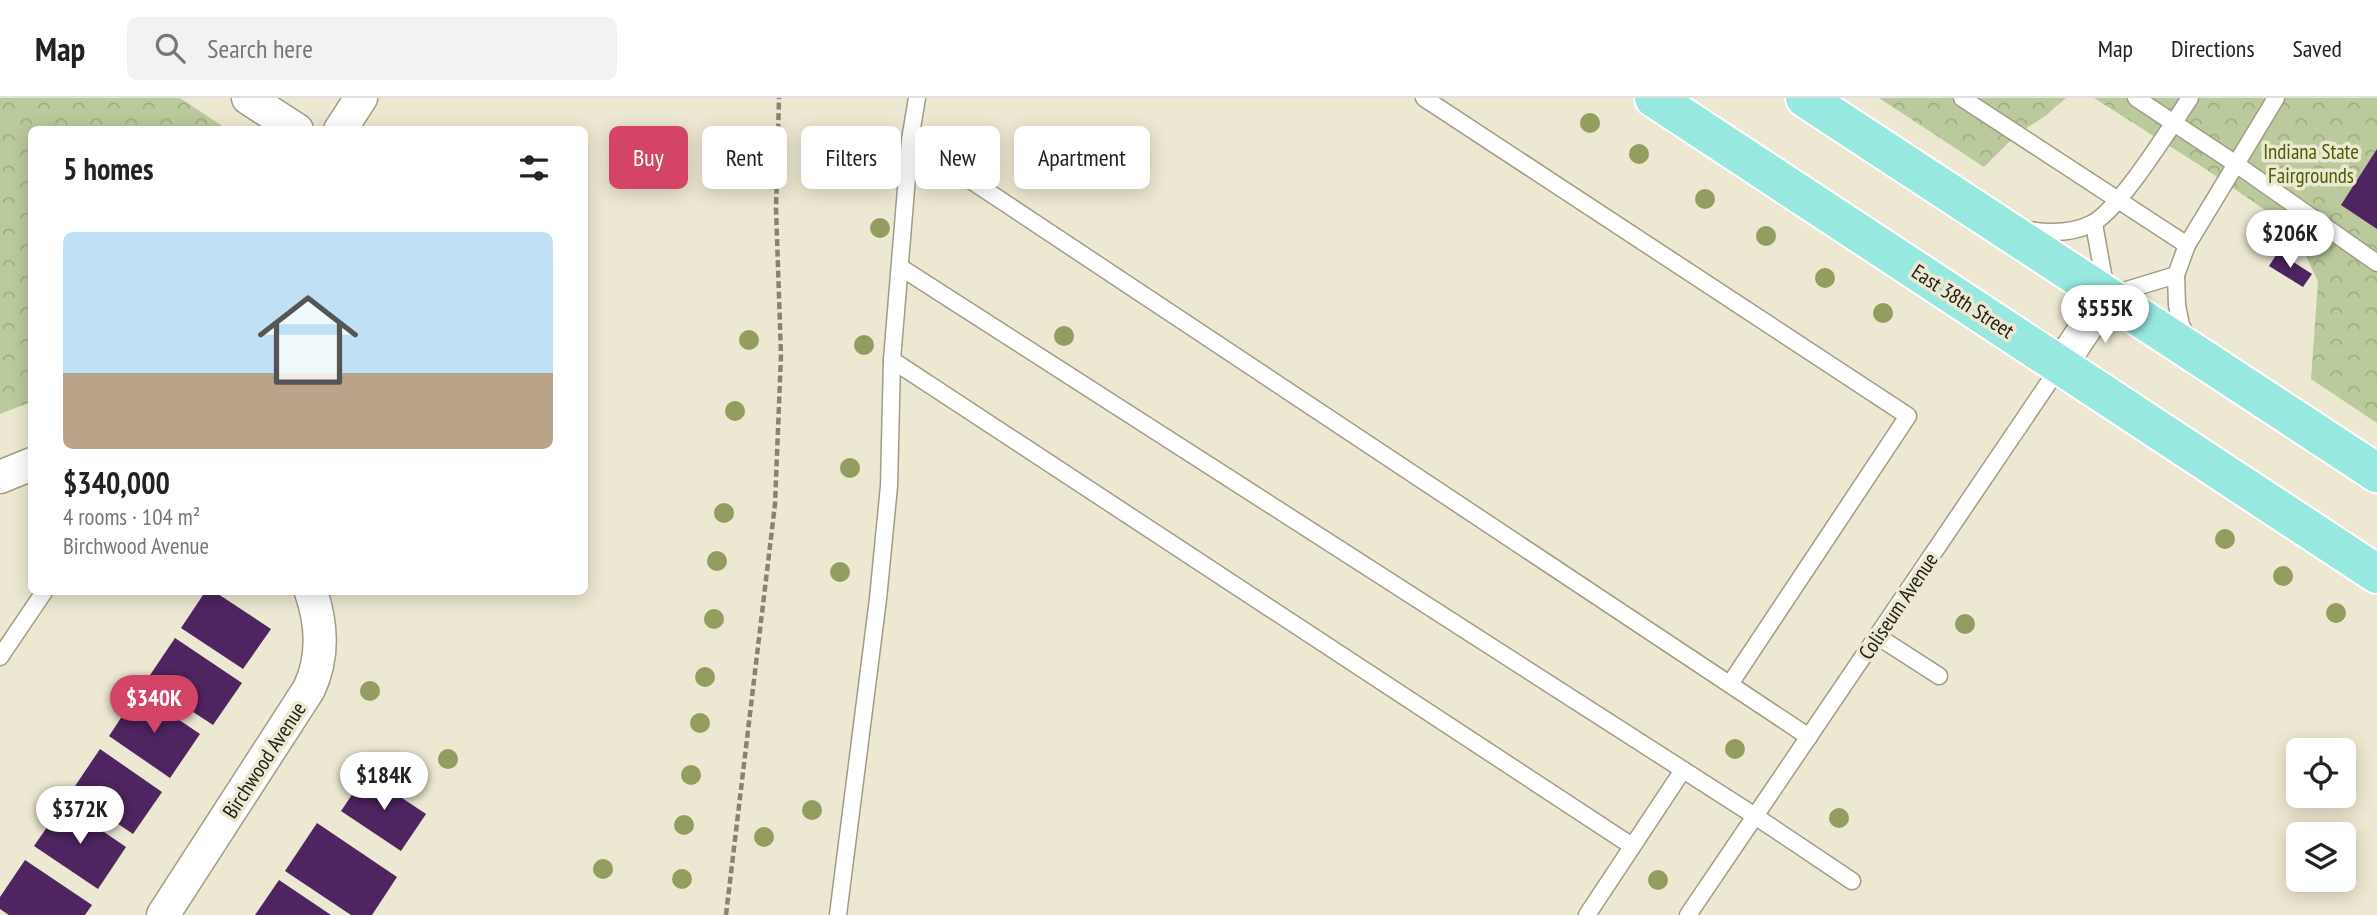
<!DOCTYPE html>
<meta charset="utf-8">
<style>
:root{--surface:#fff;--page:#f2f2f2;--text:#222;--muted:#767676;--line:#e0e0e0;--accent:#d34466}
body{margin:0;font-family:"PT Sans Narrow",sans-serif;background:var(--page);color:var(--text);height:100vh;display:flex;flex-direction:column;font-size:26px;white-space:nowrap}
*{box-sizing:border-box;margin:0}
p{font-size:23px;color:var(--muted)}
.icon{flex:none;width:38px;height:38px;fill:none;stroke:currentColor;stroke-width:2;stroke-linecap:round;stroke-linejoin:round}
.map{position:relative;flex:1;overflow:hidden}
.details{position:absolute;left:28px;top:28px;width:560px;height:469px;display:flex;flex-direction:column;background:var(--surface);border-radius:10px;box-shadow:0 4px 18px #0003}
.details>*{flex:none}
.hud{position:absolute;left:609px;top:28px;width:665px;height:63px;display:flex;gap:14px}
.tools{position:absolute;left:2286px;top:640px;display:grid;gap:14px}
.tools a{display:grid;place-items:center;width:70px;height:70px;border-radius:10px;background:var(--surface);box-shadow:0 4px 18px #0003;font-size:35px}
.price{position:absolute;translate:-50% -60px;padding:0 16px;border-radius:24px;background:#fff;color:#222;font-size:23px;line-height:46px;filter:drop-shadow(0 2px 4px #0008)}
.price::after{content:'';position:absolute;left:50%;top:42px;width:21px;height:16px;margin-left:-10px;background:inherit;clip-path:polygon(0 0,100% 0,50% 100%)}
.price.active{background:var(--accent);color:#fff}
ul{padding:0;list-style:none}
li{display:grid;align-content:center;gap:14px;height:371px;padding:0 35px}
li span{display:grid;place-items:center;height:217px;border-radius:10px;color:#555}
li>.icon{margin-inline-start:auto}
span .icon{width:126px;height:126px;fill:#fffc;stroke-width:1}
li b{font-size:30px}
h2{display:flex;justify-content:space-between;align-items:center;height:84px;padding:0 35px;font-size:30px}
.pill{padding:0 24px;border-radius:10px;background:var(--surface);box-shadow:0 4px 18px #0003;font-size:24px;line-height:63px}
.pill.active{background:var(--accent);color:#fff}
header{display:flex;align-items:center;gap:42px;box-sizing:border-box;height:98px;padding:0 35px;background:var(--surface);border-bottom:2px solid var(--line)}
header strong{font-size:33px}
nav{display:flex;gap:38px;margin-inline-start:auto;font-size:24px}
.search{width:490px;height:63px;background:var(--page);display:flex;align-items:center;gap:18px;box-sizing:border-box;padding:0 24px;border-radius:10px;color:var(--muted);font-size:26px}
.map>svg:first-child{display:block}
.park{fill:url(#park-crowns)}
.building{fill:#4e2561}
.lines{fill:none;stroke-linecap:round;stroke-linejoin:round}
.service-casing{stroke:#a19c87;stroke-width:19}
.minor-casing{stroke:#a19c87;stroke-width:35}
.primary-casing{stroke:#fff;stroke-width:42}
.path{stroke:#888474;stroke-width:4.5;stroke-dasharray:7 3.5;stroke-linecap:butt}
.service{stroke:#fff;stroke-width:16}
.minor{stroke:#fff;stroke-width:32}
.primary{stroke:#97e8df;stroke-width:38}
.tree{fill:#939d60}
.labels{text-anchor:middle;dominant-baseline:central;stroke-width:7;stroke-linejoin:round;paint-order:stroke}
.park-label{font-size:21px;fill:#4a5f03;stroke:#ede8d1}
.street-label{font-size:21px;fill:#222017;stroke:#ede8d1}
</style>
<header>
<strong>Map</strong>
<div class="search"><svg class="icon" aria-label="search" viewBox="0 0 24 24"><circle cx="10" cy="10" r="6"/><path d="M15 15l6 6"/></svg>Search here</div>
<nav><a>Map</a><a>Directions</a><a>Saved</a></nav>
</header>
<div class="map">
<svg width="2377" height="817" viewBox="0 0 2377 817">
<defs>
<pattern id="park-crowns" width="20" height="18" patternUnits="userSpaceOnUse" patternTransform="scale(1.75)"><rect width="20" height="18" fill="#baca9c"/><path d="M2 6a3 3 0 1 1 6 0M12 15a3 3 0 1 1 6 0" fill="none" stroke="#a0ad86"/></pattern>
</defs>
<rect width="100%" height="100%" fill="#ede8d1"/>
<g class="park">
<polygon points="0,0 180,0 227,31 32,32 31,304 0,316"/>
<polygon points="1879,0 2066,0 2044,19 2017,36 1984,69"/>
<polygon points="2094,0 2377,0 2377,325 2311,281 2318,184 2294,132 2204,70"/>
</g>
<g class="building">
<polygon points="2377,51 2377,131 2341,107"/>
<polygon points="2278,154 2312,176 2303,189 2269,168"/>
<polygon points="205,494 215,494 271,531 243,571 181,530"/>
<polygon points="175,540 242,585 213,627 146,583"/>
<polygon points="138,594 200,636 170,680 109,638"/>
<polygon points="100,651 162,694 133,736 71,694"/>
<polygon points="366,676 426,716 401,753 341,713"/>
<polygon points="63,706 126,749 98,791 34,748"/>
<polygon points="317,725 397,779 372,817 351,817 285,773"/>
<polygon points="25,762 92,807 85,817 9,817 0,811 0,799"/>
<polygon points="279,782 331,817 255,817"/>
</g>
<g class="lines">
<g class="service-casing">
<g id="service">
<polyline points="1424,0 1908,318 1730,586"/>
<polyline points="1962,0 2187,147"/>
<polyline points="2136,0 2236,66 2377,165"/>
<polyline points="910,42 1809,639"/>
<polyline points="2094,126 2107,198 2176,177"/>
<path d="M 2023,131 C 2044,135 2071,136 2091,126 C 2118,114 2172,27 2190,0"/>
<polyline points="900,169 1755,718 1852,783"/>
<polyline points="2189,242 2181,227 2177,207 2176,177 2187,147 2276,0"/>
<polyline points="892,262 1632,748"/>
<polyline points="1877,538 1939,578"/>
<polyline points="0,559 44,494"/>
<polyline points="838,817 878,501 889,388 892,262 910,42 917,0"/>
<polyline points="1587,817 1683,672"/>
<polyline points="1688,817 2060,268"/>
</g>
</g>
<g class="minor-casing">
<g id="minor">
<polyline points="248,0 297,32"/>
<polyline points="340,32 361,0"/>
<polyline points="2060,268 2107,198"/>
<polyline points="0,379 32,366"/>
<path d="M 163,817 L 309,591 C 324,559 322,526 311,494"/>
</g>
</g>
<g class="primary-casing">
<g id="primary">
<polyline points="1654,0 2377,476"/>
<polyline points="1805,0 2377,375"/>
</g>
</g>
<polyline class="path" points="726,817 775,406 781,257 776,110 779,0"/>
<use href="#service" class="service"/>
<use href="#minor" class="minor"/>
<use href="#primary" class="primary"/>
</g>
<g class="tree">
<circle cx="1590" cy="25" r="10"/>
<circle cx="1639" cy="56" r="10"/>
<circle cx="1705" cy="101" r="10"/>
<circle cx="880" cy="130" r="10"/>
<circle cx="1766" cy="138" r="10"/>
<circle cx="1825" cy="180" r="10"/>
<circle cx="1883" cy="215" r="10"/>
<circle cx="1064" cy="238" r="10"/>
<circle cx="749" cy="242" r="10"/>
<circle cx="864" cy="247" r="10"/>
<circle cx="735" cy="313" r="10"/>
<circle cx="850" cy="370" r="10"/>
<circle cx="724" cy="415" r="10"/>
<circle cx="2225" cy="441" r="10"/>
<circle cx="717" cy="463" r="10"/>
<circle cx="840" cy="474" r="10"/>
<circle cx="2283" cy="478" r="10"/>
<circle cx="2336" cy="515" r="10"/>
<circle cx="714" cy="521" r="10"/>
<circle cx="1965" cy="526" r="10"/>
<circle cx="705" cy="579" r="10"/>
<circle cx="370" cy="593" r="10"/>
<circle cx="700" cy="625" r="10"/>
<circle cx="1735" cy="651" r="10"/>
<circle cx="448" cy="661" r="10"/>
<circle cx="691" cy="677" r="10"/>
<circle cx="812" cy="712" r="10"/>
<circle cx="1839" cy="720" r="10"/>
<circle cx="684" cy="727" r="10"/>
<circle cx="764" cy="739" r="10"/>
<circle cx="603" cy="771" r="10"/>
<circle cx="682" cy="781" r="10"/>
<circle cx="1658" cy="782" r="10"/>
</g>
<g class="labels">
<g class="park-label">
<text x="2311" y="53">Indiana State<tspan x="2311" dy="24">Fairgrounds</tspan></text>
</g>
<g class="street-label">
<text transform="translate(1963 203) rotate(33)">East 38th Street</text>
<text transform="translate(1898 508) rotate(-56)">Coliseum Avenue</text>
<text transform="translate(264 662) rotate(-57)">Birchwood Avenue</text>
</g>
</g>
</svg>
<div class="tools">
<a><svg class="icon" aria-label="locate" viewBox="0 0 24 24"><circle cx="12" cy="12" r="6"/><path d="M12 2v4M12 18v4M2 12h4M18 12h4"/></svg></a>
<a><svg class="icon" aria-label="layers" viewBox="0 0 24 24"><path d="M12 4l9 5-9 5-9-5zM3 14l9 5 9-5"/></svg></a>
</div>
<b class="price" style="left:2290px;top:172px">$206K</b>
<b class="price" style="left:2105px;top:247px">$555K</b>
<b class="price active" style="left:154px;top:637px">$340K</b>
<b class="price" style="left:384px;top:714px">$184K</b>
<b class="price" style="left:80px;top:748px">$372K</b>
<div class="hud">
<a class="pill active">Buy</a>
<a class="pill">Rent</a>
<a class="pill">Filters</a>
<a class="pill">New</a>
<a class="pill">Apartment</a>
</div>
<section class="details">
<h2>5 homes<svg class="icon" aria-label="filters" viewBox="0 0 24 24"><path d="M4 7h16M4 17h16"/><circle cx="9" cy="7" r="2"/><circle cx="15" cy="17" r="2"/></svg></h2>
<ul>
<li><span style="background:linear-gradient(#bfe0f5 65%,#b9a48a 0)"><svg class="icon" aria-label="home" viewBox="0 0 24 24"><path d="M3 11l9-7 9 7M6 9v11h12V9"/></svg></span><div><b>$340,000</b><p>4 rooms · 104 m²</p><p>Birchwood Avenue</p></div></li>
</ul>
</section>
</div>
